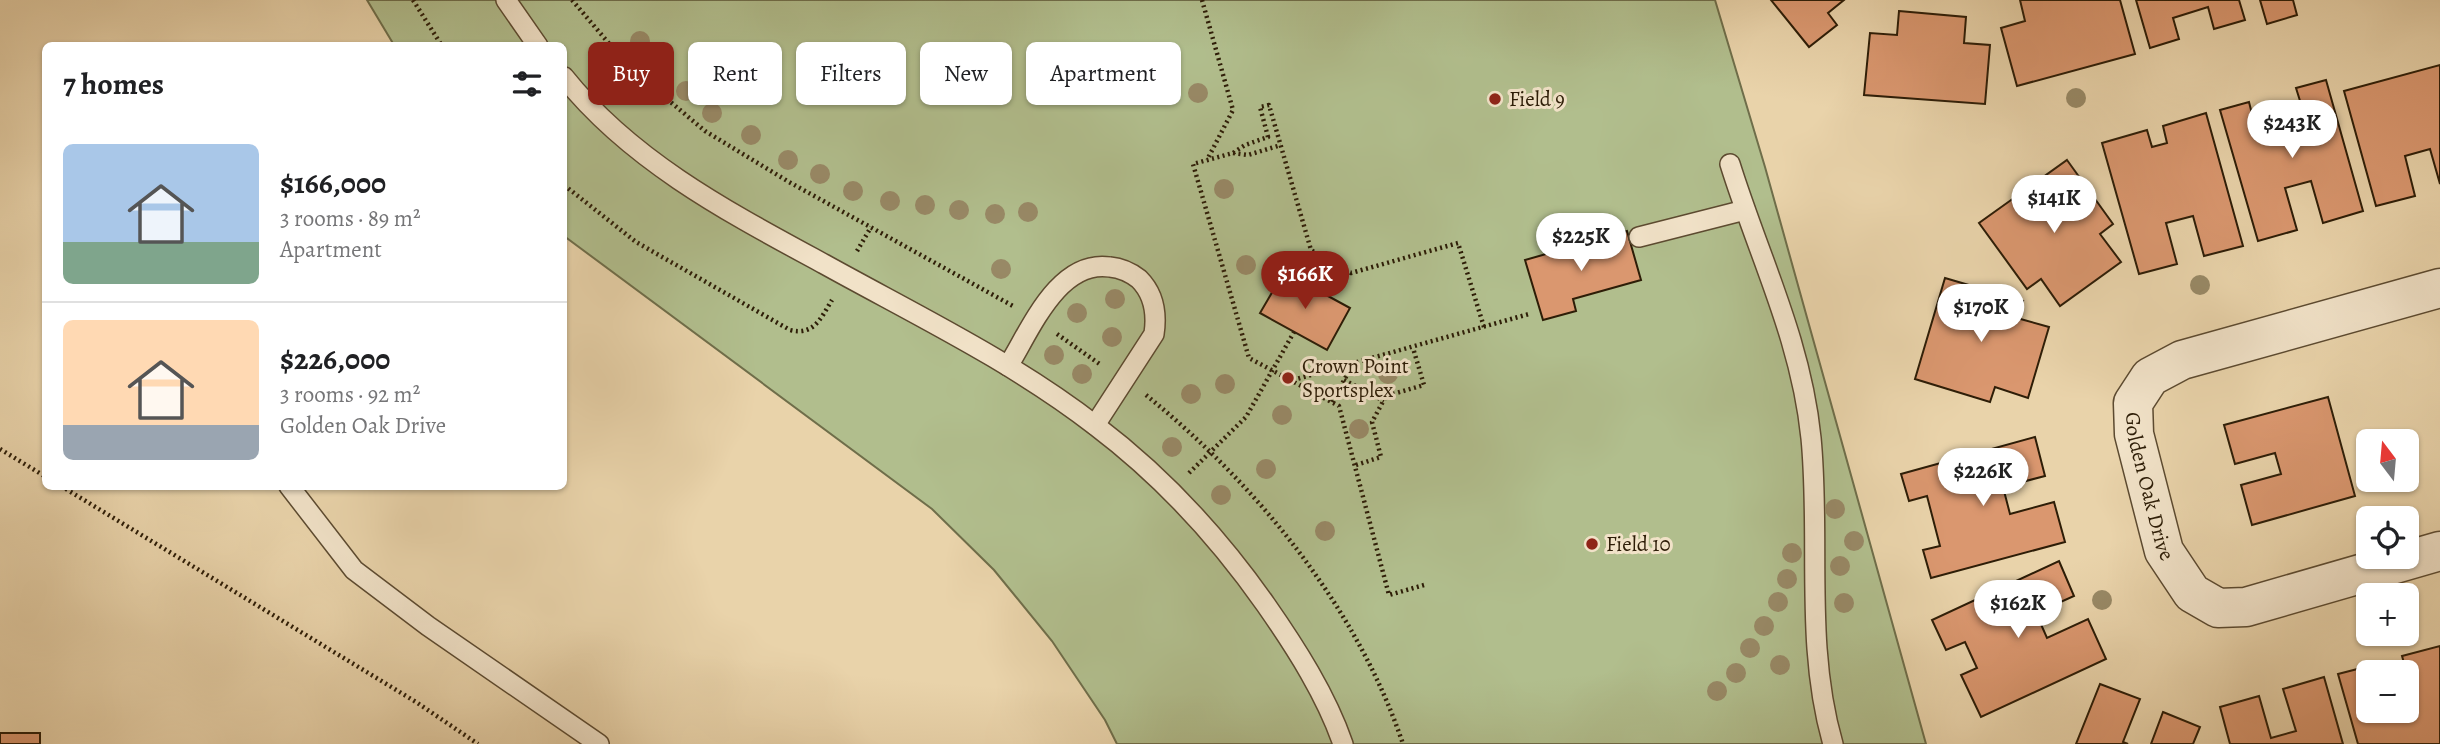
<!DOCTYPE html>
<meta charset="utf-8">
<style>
:root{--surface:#fff;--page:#f2f2f2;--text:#202124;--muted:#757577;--line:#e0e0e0;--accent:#8f2418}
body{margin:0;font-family:Alegreya,serif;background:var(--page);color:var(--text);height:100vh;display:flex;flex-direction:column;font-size:26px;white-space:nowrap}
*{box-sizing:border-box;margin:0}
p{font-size:23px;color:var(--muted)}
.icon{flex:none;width:38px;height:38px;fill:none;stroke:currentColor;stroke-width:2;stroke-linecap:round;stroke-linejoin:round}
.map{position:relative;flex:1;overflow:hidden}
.panel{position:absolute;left:42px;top:42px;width:525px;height:448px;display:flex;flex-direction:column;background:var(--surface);border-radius:10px;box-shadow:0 2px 5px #0004}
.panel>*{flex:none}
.banner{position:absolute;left:588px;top:42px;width:665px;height:63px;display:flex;gap:14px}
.needle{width:46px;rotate:344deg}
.controls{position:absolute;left:2356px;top:429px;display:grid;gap:14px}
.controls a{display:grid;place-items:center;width:63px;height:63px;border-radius:10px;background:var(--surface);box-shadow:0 2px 5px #0004;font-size:35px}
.price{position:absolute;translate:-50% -60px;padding:0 16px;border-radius:24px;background:#fff;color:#222;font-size:23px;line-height:46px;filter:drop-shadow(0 2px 4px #0008)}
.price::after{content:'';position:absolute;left:50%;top:42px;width:21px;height:16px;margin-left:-10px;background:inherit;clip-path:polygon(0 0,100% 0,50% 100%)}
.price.on{background:var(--accent);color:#fff}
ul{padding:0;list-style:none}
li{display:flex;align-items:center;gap:21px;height:175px;padding:0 21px}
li+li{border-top:2px solid var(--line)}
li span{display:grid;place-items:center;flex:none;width:196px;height:140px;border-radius:10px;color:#555}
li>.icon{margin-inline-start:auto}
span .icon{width:84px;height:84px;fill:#fffc;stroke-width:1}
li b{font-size:30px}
h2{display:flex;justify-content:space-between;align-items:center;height:84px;padding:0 21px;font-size:30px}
.pill{padding:0 24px;border-radius:10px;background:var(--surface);box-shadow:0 2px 5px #0004;font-size:24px;line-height:63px}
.pill.on{background:var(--accent);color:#fff}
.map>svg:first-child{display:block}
.green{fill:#b1be8d;stroke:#6f6e4a;stroke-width:2}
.building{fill:#da976f;stroke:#2d1d07;stroke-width:2}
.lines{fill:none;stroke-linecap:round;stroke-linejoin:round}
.lane-casing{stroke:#5c4a30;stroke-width:22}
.street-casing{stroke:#5c4a30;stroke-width:41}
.path{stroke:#2d1d07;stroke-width:4.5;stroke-dasharray:2 3.5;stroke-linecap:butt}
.lane{stroke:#f1e2c8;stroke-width:19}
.street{stroke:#f1e2c8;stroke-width:38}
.tree{fill:#988966}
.poi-dot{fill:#8f2418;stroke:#f1e2c8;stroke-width:2.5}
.labels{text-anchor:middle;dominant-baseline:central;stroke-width:6;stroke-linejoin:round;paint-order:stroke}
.poi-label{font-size:21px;fill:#2d1d07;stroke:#f1e2c8;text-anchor:start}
.street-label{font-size:21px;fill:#2d1d07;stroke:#f1e2c8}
</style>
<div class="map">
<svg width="2440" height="744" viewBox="0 0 2440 744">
<rect width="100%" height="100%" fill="#e9d3aa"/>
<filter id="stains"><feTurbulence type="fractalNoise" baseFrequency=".00286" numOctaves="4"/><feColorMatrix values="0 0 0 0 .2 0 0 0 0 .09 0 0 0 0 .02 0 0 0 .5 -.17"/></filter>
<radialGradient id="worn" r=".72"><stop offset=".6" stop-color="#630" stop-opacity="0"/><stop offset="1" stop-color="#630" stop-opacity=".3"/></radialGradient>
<polygon class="green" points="367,0 1715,0 1765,167 1926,744 1117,744 1105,720 1052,641 994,570 932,509 564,236 564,46 394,45"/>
<g class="building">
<polygon points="1771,0 1844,0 1828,13 1837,25 1809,47"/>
<polygon points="2020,0 2120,0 2135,54 2017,86 2001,28 2025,21"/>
<polygon points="2136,0 2239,0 2245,20 2214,29 2208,7 2173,18 2179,39 2150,48"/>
<polygon points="2260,0 2293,0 2297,15 2267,24"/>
<polygon points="1899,11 1966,17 1964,43 1990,45 1985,104 1864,95 1870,33 1897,35"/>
<polygon points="2440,65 2440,184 2430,149 2405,156 2415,196 2376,206 2344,91"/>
<polygon points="2326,80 2363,211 2323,223 2311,181 2285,188 2297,230 2258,241 2220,110 2249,102 2253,118 2301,104 2296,88"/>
<polygon points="2206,113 2243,246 2204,256 2193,216 2166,223 2177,264 2139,274 2102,143 2147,130 2152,147 2167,143 2163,126"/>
<polygon points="2067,160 2113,224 2100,234 2121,262 2060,306 2041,279 2027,289 1979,223"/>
<polygon points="1627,231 1641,280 1573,299 1576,311 1543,320 1525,260"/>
<polygon points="1284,272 1350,308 1327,350 1260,313"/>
<polygon points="1945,278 2023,301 2017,318 2049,327 2028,398 1995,387 1990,402 1915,379"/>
<polygon points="2328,397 2355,496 2252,525 2241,485 2281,474 2275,453 2235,464 2224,425"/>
<polygon points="2035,437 2045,476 2003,487 2010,514 2054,502 2065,542 1931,578 1923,550 1940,546 1927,496 1909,501 1901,474"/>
<polygon points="2059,561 2074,596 2036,613 2047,638 2088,619 2106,659 1981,717 1961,675 1977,668 1965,642 1946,650 1932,620"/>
<polygon points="2440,646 2440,744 2358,744 2338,674 2377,664 2380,672 2368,672 2368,710 2406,710 2406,701 2414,698 2402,656"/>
<polygon points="2324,677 2343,744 2230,744 2220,707 2259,696 2271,738 2296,731 2283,689"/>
<polygon points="2100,684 2140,699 2123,742 2128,744 2076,744"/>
<polygon points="2163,712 2200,727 2193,744 2151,744"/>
<rect x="0" y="733" width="40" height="11"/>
</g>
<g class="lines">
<g class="lane-casing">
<g id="lane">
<polyline points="506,0 538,46"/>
<path d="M 564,77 C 632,162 730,213 824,264 C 916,315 1012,361 1096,426 C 1162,476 1219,538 1266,605 C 1296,648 1326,695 1343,744"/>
<path d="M 1730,164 C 1759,257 1801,339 1811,438 C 1821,540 1804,644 1833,744"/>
<polyline points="1639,237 1745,210"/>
<path d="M 1008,366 C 1030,331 1058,259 1110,267 C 1121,268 1130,272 1139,279 C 1154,294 1157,314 1154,334 L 1095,425"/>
<polyline points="289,486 354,570 428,626 599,744"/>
</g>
</g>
<g class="street-casing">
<g id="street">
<path id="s1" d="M 2440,288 L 2182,360 L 2150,377 L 2133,403 L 2134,434 L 2164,551 L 2192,593 L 2218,608 L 2246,607 L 2440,551"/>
</g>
</g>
<g class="path">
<polyline points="413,0 442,46"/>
<polyline points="572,0 629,67 705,131 789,182 1013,306"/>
<polyline points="1202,0 1233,110 1207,160"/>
<polyline points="1233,153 1248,155 1281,145"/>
<path d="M 564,185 L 636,242 L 790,330 C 814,336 821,318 832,300"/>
<polyline points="857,251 871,227"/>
<polyline points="1316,289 1331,262"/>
<polyline points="1057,334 1101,365"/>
<polyline points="1293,380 1529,314"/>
<polyline points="1344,380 1384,401"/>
<path d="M 1146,395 C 1257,485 1357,607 1403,744"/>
<polyline points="1332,402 1353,364"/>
<polyline points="0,449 46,477"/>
<polyline points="1356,465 1381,457 1372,422 1386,396 1424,385 1413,348"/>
<polyline points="1189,473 1246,417 1294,332"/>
<polyline points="61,486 416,702 478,744"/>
<polyline points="1424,585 1389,595 1339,406 1249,358 1193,164 1233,153 1245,145 1268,137 1260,107 1269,105 1311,250 1351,273 1458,243 1484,327"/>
</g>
<use href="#lane" class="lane"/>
<use href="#street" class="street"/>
</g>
<g class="tree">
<circle cx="640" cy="41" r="10"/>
<circle cx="662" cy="68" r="10"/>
<circle cx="686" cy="91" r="10"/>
<circle cx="1198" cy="93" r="10"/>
<circle cx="2076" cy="98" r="10"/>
<circle cx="712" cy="113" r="10"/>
<circle cx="751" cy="135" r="10"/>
<circle cx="788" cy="160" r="10"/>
<circle cx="820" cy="174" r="10"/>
<circle cx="1224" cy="189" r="10"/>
<circle cx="853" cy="191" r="10"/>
<circle cx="890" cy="201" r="10"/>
<circle cx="925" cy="205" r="10"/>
<circle cx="959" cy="210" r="10"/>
<circle cx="1028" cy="212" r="10"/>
<circle cx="995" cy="214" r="10"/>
<circle cx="1246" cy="265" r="10"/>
<circle cx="1001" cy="269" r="10"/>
<circle cx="2200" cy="285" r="10"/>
<circle cx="1115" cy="299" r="10"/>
<circle cx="1077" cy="313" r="10"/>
<circle cx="1112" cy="337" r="10"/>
<circle cx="1054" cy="355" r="10"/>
<circle cx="1082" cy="374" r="10"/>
<circle cx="1388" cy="374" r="10"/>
<circle cx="1225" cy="384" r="10"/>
<circle cx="1191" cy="394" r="10"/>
<circle cx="1282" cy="415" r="10"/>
<circle cx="1359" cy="429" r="10"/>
<circle cx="1172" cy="447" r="10"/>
<circle cx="1266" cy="469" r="10"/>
<circle cx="1221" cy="495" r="10"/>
<circle cx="1835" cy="509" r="10"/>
<circle cx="1325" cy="531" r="10"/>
<circle cx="1854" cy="541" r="10"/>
<circle cx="1792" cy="553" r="10"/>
<circle cx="1840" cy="566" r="10"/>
<circle cx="1787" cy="579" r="10"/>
<circle cx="2102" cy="600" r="10"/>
<circle cx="1778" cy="602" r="10"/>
<circle cx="1844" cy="603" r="10"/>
<circle cx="1764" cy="626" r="10"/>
<circle cx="1750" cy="648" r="10"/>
<circle cx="1780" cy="665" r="10"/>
<circle cx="1736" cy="673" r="10"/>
<circle cx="1717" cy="691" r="10"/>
</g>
<g class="poi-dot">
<circle cx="1495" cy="99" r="7"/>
<circle cx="1288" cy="378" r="7"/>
<circle cx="1592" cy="544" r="7"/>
</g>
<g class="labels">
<g class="poi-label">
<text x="1509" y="99">Field 9</text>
<text x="1302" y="366">Crown Point<tspan x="1302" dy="24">Sportsplex</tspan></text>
<text x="1606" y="544">Field 10</text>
</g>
<g class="street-label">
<text stroke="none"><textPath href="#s1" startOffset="420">Golden Oak Drive</textPath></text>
</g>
</g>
<rect width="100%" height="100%" filter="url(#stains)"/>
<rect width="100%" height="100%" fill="url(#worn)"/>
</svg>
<div class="controls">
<a><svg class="needle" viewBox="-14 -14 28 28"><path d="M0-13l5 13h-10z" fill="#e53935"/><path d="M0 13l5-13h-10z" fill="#757577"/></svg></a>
<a><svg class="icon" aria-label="locate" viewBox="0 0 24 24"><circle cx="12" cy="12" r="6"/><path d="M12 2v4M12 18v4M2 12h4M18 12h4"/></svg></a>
<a>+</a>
<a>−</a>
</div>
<b class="price" style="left:2292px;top:160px">$243K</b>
<b class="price" style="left:2054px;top:235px">$141K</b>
<b class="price" style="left:1581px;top:273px">$225K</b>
<b class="price on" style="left:1305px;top:311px">$166K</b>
<b class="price" style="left:1981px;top:344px">$170K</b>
<b class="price" style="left:1983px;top:508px">$226K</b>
<b class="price" style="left:2018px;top:640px">$162K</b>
<div class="banner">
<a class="pill on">Buy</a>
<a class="pill">Rent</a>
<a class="pill">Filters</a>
<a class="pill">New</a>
<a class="pill">Apartment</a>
</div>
<section class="panel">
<h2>7 homes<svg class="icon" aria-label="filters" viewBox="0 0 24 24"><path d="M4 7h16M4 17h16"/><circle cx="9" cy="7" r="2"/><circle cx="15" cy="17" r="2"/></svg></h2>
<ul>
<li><span style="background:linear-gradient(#a9c7e8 70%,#7fa58c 0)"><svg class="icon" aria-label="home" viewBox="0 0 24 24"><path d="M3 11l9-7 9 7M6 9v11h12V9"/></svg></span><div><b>$166,000</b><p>3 rooms · 89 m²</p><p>Apartment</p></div></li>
<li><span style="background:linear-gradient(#ffd9b3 75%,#9aa5b1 0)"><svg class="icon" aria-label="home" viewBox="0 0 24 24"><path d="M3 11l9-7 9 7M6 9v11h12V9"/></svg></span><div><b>$226,000</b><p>3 rooms · 92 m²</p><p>Golden Oak Drive</p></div></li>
</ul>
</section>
</div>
